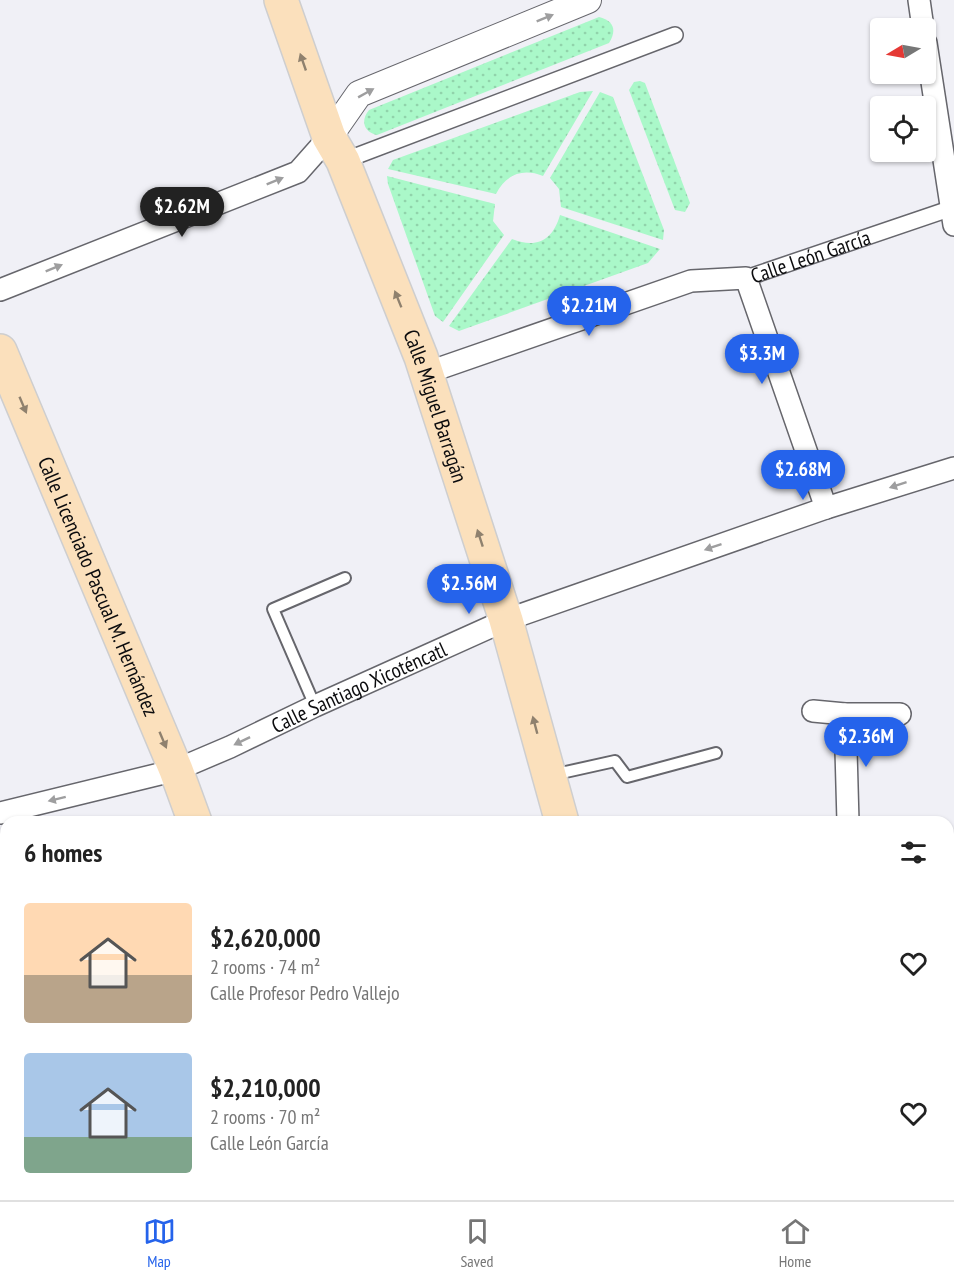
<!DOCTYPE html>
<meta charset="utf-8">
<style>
:root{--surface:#fff;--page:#f6f6f6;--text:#222;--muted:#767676;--line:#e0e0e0;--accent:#2563eb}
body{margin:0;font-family:"PT Sans Narrow",sans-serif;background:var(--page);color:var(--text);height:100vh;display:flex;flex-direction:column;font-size:22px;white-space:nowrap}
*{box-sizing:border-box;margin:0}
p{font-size:20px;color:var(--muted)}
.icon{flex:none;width:33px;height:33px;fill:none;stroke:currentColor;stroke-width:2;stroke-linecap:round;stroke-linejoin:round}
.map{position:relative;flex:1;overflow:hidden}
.drawer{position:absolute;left:0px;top:816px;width:954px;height:384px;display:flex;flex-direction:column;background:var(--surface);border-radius:18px 18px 0 0;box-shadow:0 2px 4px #0004}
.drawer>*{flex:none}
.needle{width:39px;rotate:260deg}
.buttons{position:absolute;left:870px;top:18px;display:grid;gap:12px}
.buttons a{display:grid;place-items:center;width:66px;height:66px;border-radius:6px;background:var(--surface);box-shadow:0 2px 4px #0004;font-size:30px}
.price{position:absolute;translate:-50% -51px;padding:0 14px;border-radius:21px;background:var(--accent);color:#fff;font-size:20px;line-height:39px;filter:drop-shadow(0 2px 3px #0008)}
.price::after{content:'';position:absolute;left:50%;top:36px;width:18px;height:14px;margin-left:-9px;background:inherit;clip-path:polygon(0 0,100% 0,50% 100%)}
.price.on{background:#222;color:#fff}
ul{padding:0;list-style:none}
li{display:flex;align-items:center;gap:18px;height:150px;padding:0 24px}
li span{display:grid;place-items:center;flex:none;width:168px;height:120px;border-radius:6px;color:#555}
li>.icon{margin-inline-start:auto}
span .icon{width:72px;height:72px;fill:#fffc;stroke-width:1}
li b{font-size:26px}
h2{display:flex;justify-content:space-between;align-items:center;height:72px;padding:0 24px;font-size:26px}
.dock{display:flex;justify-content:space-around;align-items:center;height:84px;border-top:2px solid var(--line);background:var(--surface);font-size:16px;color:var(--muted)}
.dock a{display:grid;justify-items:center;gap:3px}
.dock .on{color:var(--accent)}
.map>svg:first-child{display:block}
.grass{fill:url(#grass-dots)}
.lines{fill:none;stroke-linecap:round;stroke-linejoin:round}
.service-casing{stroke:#66666c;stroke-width:14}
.pedestrian-casing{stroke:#66666c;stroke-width:18}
.minor-casing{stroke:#66666c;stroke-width:24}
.tertiary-casing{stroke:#66666c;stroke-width:28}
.primary-casing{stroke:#cececf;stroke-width:36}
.service{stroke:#fff;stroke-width:10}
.pedestrian{stroke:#fff;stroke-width:15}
.minor{stroke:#fff;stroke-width:21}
.tertiary{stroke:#fff;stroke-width:26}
.primary{stroke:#fbe0bc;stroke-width:33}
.oneway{fill:#9e9e9f}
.oneway2{fill:#8f816e}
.labels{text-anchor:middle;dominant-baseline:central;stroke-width:5;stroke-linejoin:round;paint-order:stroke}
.street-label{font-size:21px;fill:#0c0c0e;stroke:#fff}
</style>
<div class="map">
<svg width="954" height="1200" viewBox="0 0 954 1200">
<defs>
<pattern id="grass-dots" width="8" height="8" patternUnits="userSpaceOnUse" patternTransform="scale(1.5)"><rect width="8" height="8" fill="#aaf8c9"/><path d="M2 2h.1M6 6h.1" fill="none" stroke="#91d3ab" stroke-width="1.8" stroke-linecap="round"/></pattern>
</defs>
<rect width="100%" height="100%" fill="#f0f0f6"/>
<g class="grass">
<path d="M 599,17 C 614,21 617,30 609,43 L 377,135 C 364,132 360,121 369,110 Z"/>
<polygon points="640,81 645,83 690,203 685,212 675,210 629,90 634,82"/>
<path d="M 593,91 L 543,176 C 523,168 506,174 496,194 L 388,169 L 393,160 L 580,92 Z"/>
<polygon points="600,92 613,97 664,230 663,240 561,207 559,189 550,178"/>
<polygon points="387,176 495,204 493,221 504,235 443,322 435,316 388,184"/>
<path d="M 560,215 L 660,249 L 648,263 L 459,331 L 449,326 L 512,239 C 537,249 553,240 560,215 Z"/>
</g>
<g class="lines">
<g class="service-casing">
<g id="service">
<polyline points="315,706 273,609 345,578"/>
<polyline points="552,775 615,761 627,777 716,753"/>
</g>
</g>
<g class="pedestrian-casing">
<g id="pedestrian">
<polyline points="343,161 675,35"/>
<path id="s1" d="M 746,278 L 952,208"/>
</g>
</g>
<g class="minor-casing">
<g id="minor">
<polyline points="919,0 923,28"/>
<polyline points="926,43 954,225"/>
<polyline points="0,290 298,172 329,137"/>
<polyline points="426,373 691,281 746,278 826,508"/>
<polyline points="813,711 845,714 900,714"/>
<polyline points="845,714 848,822"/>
<path id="s2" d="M 0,813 L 176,770 L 230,747 L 315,706 L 506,620 L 826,508 L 954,468"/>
<polyline points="948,924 954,923"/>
<polyline points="0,953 6,961"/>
<polyline points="0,1135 6,1135"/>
<polyline points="948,1152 954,1152"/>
<polyline points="143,1194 145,1200"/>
</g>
</g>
<g class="tertiary-casing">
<polyline id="tertiary" points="329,137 359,94 588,0"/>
</g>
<g class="primary-casing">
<g id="primary">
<path id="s3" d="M 281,0 L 329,137 L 343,161 L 421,357 L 506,620 L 562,822"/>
<path id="s4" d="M 0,351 L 176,770 L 195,822"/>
<polyline points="332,1194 334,1200"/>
<polyline points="666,1194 667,1200"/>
</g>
</g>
<use href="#service" class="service"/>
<use href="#pedestrian" class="pedestrian"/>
<use href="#minor" class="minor"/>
<use href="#tertiary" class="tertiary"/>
<use href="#primary" class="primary"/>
</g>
<defs><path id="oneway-solid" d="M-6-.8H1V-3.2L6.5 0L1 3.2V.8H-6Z" transform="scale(1.5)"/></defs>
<g class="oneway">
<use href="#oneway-solid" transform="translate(545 18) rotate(-22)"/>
<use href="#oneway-solid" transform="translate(366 93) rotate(-29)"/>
<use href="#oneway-solid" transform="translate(275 181) rotate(-22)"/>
<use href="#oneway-solid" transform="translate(54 268) rotate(-22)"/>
<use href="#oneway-solid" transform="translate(898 485) rotate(162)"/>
<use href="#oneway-solid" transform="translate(713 547) rotate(161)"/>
<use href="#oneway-solid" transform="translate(242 741) rotate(154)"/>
<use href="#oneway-solid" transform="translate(57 799) rotate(166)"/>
</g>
<g class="oneway2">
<use href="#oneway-solid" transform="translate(303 62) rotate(-109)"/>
<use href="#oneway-solid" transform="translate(398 299) rotate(-112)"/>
<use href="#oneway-solid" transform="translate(23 405) rotate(67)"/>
<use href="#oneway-solid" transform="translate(480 538) rotate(-108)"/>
<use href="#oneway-solid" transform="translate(535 725) rotate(-105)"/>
<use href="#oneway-solid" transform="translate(163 740) rotate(67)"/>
</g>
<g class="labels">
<g class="street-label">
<text stroke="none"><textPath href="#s1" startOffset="68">Calle León García</textPath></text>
<text stroke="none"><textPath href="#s3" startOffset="435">Calle Miguel Barragán</textPath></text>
<text stroke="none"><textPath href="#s4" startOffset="255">Calle Licenciado Pascual M. Hernández</textPath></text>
<text stroke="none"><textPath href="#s2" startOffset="382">Calle Santiago Xicoténcatl</textPath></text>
</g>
</g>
</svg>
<div class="buttons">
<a><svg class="needle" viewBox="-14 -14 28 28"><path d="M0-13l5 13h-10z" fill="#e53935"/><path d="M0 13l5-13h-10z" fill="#767676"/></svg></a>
<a><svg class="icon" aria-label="locate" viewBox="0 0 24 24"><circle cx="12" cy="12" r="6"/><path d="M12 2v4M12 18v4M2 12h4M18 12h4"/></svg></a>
</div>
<b class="price on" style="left:182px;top:238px">$2.62M</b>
<b class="price" style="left:589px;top:337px">$2.21M</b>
<b class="price" style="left:762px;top:385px">$3.3M</b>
<b class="price" style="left:803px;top:501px">$2.68M</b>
<b class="price" style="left:469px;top:615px">$2.56M</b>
<b class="price" style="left:866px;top:768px">$2.36M</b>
<section class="drawer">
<h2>6 homes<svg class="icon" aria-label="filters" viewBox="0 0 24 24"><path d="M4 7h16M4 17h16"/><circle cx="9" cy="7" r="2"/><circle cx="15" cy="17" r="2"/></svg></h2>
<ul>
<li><span style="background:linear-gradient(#ffd9b3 60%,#b9a48a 0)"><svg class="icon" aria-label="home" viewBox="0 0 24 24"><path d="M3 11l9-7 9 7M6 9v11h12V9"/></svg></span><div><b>$2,620,000</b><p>2 rooms · 74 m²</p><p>Calle Profesor Pedro Vallejo</p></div><svg class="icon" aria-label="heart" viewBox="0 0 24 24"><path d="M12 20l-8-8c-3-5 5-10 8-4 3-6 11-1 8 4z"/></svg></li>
<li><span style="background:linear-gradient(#a9c7e8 70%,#7fa58c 0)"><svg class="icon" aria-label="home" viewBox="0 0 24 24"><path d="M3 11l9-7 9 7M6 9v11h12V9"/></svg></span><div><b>$2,210,000</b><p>2 rooms · 70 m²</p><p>Calle León García</p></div><svg class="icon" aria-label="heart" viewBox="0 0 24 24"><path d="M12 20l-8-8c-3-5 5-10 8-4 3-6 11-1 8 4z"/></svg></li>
</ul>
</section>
</div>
<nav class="dock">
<a class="on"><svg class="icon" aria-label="map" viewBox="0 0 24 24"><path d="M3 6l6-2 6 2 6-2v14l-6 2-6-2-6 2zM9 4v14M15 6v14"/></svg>Map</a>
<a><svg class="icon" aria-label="saved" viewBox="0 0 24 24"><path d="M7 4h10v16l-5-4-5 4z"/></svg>Saved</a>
<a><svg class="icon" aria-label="home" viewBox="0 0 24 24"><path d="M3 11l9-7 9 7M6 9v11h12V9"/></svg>Home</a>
</nav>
